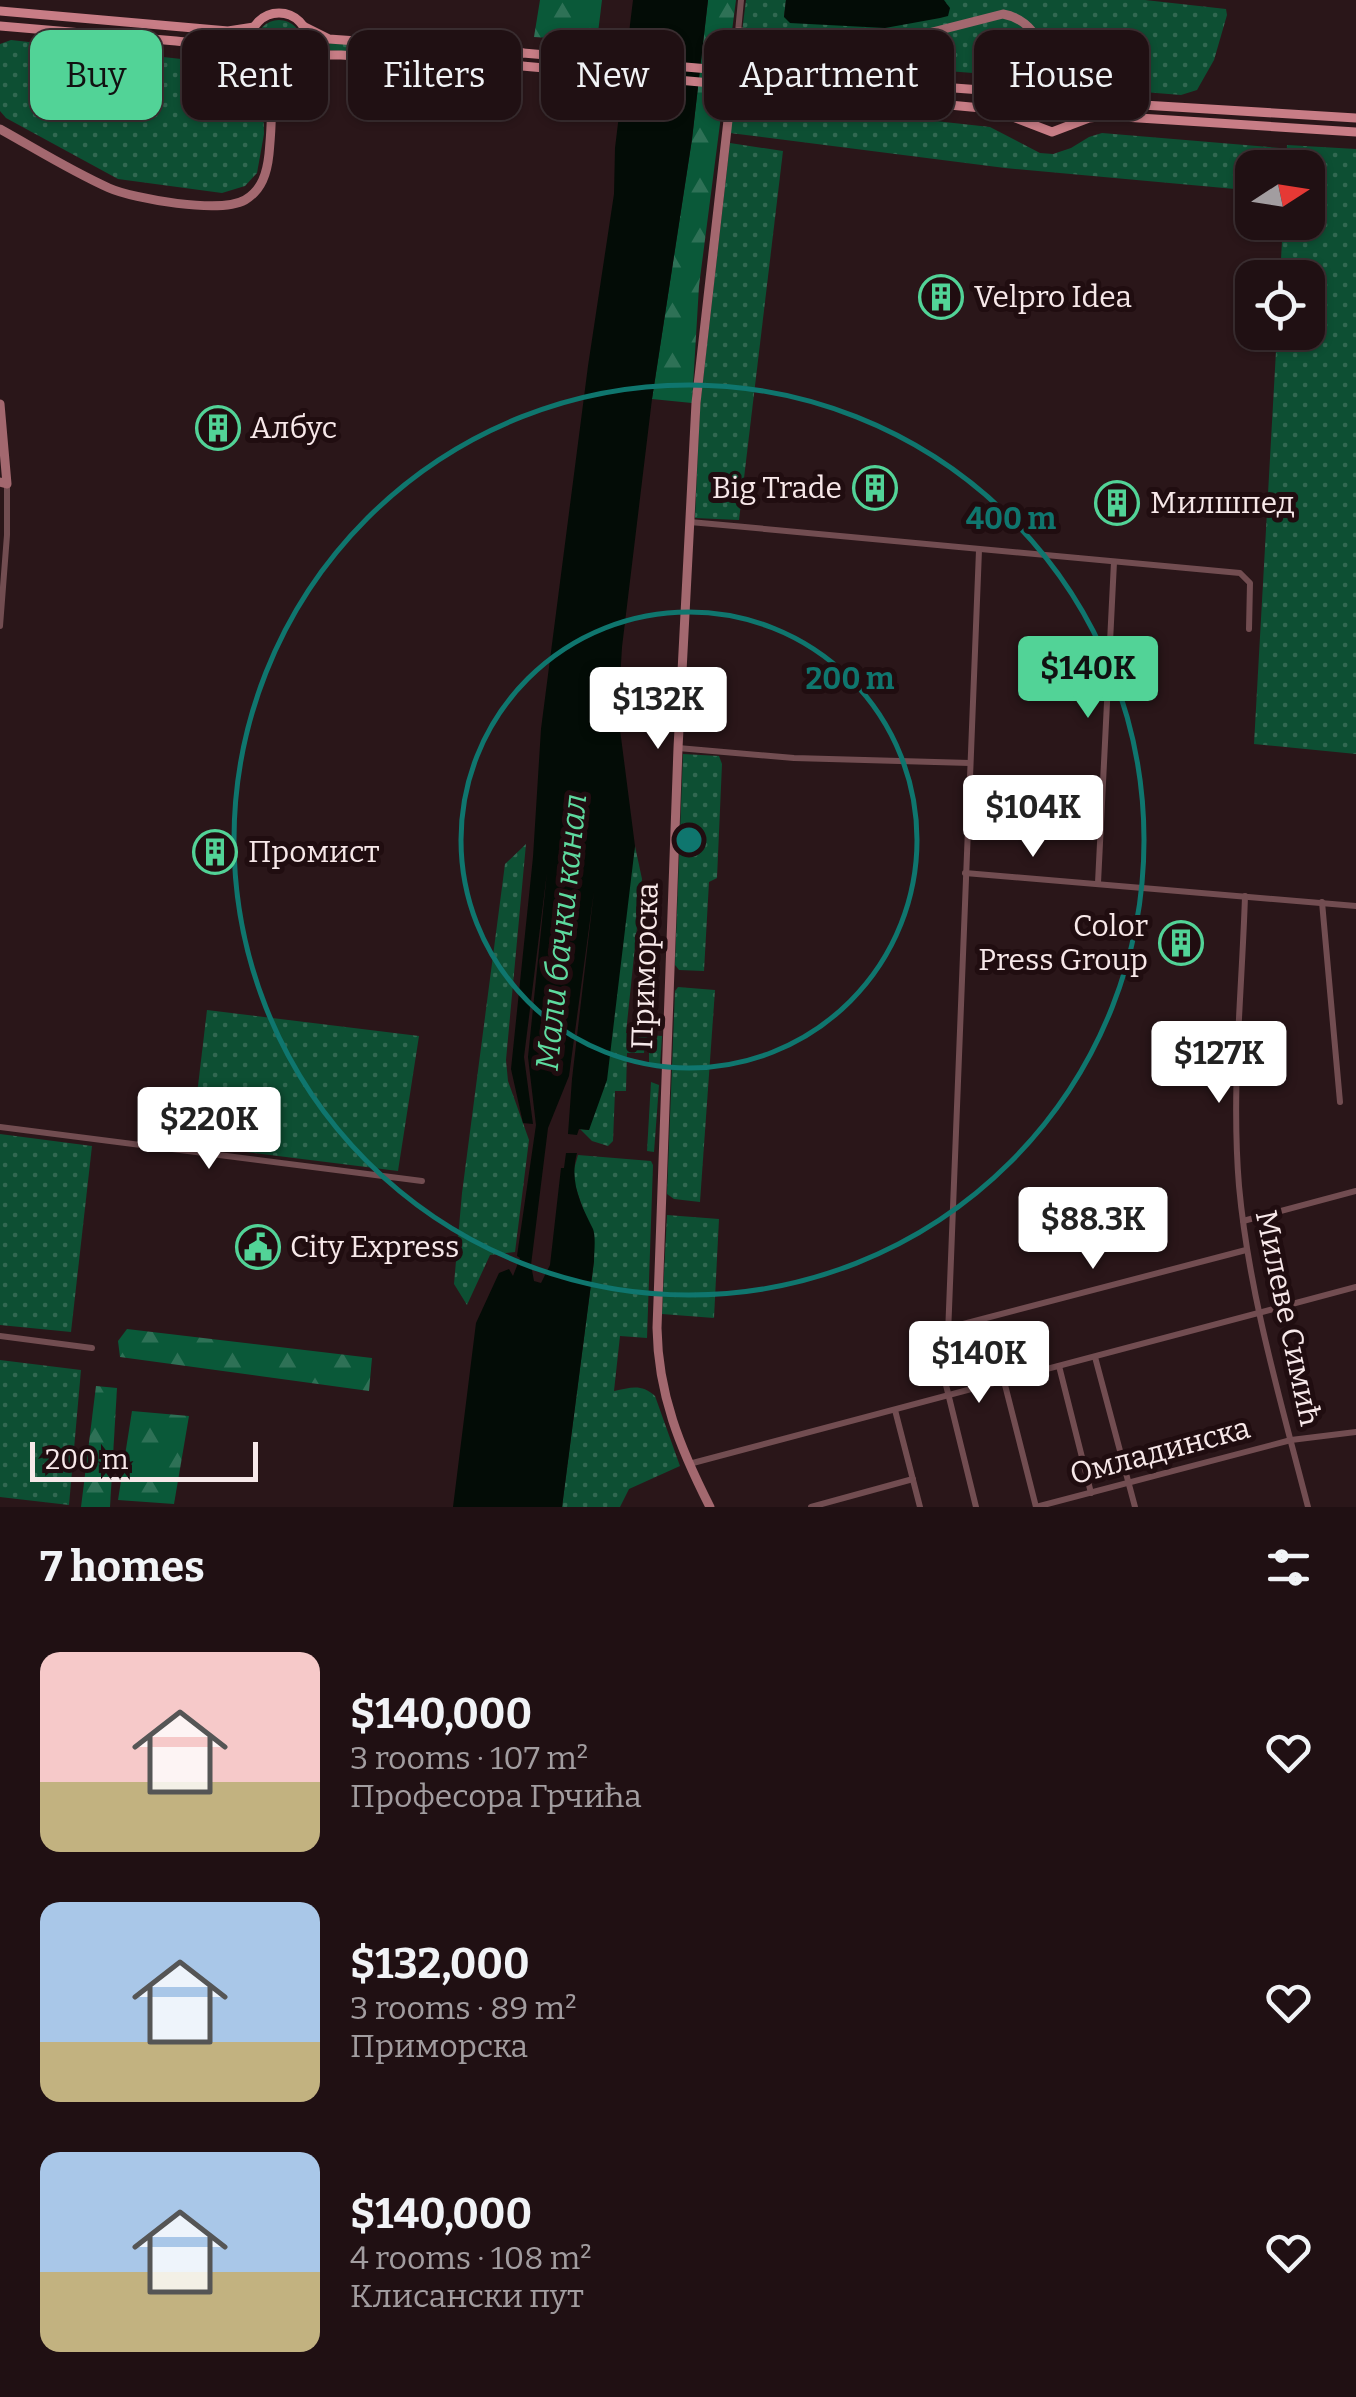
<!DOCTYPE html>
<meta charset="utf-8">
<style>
:root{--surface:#201013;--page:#28191c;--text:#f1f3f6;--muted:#a29da0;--line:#3d3033;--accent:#52d397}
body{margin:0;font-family:Bitter,serif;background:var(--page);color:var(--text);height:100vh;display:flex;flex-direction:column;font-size:38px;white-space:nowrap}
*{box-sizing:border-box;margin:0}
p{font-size:32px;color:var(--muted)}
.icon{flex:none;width:55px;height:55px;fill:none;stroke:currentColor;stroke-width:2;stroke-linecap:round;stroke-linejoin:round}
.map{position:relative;height:1507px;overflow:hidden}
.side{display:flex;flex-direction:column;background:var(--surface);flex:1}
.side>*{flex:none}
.top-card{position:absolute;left:30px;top:30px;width:1298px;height:90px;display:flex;gap:20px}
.needle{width:65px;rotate:78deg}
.fabs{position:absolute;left:1235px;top:150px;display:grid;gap:20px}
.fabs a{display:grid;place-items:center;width:90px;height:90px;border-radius:20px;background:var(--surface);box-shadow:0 2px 8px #0004,0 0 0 2px var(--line);font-size:50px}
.scale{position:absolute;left:30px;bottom:25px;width:228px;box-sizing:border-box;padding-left:10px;border:5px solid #f7e8e9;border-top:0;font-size:28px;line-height:35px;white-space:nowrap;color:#f7e8e9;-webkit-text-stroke:8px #200d10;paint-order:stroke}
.price{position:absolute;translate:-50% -85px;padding:0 22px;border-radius:10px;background:#fff;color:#222;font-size:32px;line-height:65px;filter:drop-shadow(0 2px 5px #0008)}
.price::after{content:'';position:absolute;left:50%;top:60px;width:30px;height:22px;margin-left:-15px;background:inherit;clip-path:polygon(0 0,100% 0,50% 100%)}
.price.selected{background:var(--accent);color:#111}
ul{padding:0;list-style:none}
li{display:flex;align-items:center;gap:30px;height:250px;padding:0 40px}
li span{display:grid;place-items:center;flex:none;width:280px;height:200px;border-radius:20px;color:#555}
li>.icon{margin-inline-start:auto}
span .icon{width:120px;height:120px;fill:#fffc;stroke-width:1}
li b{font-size:42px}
h2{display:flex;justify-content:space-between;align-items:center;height:120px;padding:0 40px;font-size:42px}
.pill{padding:0 35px;border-radius:20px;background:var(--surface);box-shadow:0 2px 8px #0004,0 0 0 2px var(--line);font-size:35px;line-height:90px}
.pill.selected{background:var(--accent);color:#111}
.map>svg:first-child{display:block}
.grass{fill:url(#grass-dots)}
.forest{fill:url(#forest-firs)}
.water{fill:#030c06}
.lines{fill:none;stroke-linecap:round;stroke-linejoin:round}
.street{stroke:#724d51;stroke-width:6}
.secondary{stroke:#a3686f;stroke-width:9}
.primary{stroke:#c87d86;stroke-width:9}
.primary-bridge{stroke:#c87d86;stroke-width:9}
.ring{fill:none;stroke:#0f766e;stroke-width:5}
.labels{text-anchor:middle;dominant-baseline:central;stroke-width:10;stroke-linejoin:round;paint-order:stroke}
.poi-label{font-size:30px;fill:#f7e8e9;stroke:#200d10;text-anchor:start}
.street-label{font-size:30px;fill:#f7e8e9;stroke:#200d10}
.water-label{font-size:32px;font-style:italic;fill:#5eda9f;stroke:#200d10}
.centre{fill:#0f766e;stroke:#200d10;stroke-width:5}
.ring-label{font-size:30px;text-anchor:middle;font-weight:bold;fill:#0f766e;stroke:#200d10;stroke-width:10;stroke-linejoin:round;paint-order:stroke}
</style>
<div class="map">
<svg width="1356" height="1507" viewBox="0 0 1356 1507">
<defs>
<pattern id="grass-dots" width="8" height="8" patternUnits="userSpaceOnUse" patternTransform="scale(2.5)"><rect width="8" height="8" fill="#0d4f33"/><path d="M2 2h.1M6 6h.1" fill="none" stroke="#316851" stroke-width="1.8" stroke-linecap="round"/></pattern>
<pattern id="forest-firs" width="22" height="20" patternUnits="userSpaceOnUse" patternTransform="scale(2.5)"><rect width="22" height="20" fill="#0a5939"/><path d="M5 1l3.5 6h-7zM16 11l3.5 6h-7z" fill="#2e7156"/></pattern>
</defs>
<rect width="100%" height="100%" fill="#2a1619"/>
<g class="grass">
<polygon points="746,0 786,0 784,17 944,0 1145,0 1226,9 1227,15 1214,60 1197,90 1181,95 1106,89 1084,77 1072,62 1032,54 1014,69 999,75 739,55"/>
<circle cx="279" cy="43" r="23"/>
<polygon points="11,40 226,64 245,73 263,94 264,134 257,173 245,186 222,193 118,179 6,118 0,111 0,44"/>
<polygon points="324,43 387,45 488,55 487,60 324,50"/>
<polygon points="734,99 990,127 1040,153 1053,154 1071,148 1089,137 1102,133 1280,148 1280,167 1252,168 1252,177 1237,176 1235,189 1005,168 730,133"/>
<polygon points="730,143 783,151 739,520 695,518 700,406"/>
<polygon points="1287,145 1356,149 1356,754 1254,744 1277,333 1308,332 1308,278 1280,277 1283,223 1308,222 1308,168 1286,167"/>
<polygon points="683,754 719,756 722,764 717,878 709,882 704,971 679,970 675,965"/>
<polygon points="526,844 506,1060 508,1081 529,1140 515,1252 490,1255 467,1305 454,1284 462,1193 505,864"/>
<polygon points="635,846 642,879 626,1033 662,1036 660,1067 649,1064 649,1040 645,1040 644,1053 627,1053 626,1091 615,1091 613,1141 608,1146 592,1141 580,1129 589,1130"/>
<polygon points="678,987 715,990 700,1202 674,1199 667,1194 675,991"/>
<polygon points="207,1010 419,1036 398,1171 191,1145"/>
<polygon points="651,1082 659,1085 654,1152 647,1151"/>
<polygon points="0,1134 92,1146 71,1332 0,1325"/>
<path d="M 578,1155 L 651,1161 L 653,1165 L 647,1338 L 620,1336 L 614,1391 C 630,1388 641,1383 655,1396 L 680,1466 L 629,1489 L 620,1507 L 562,1507 L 594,1261 L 589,1227 L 572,1176 Z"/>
<polygon points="667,1215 719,1219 714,1318 662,1314"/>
<polygon points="0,1360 81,1370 69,1505 0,1497"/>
</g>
<g class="forest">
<polygon points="540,0 602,0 597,41 534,37"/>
<polygon points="708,0 736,0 699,286 692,403 652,399 692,139"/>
<polygon points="127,1329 372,1358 369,1391 120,1357 118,1341"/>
<polygon points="96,1386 117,1388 110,1507 81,1507"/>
<polygon points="132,1411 189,1416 174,1504 118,1500"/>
</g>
<g class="water">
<path d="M 633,0 L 708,0 L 692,139 L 652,399 L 622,647 L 618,714 L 635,846 L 607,1080 L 589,1130 L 579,1129 L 577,1135 L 568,1134 L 572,1079 L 594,891 L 569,1076 L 548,1128 L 531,1265 L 534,1281 L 541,1283 L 550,1265 L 561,1168 L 564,1168 L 566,1153 L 577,1153 C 569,1182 581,1205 593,1229 C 596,1237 594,1253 594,1261 L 562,1507 L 453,1507 L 476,1323 L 499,1273 L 509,1269 L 513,1276 L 520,1258 L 517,1256 L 536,1125 L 528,1057 L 547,872 L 524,1057 L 533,1124 L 523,1123 L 511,1069 L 533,857 L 541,729 L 588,366 L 614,194 L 615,148 Z"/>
<polygon points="786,0 944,0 950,8 948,16 940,18 885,28 790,23 784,17"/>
</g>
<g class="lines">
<g class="street">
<polyline points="738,32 741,0"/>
<polyline points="690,522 1240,573 1250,583 1249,629"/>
<polyline points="0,626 7,535 7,484"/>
<polyline points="678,748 794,758 970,763"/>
<polyline points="965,873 1356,906"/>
<polyline points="1098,883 1114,562"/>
<path d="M 1245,896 C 1242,992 1231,1090 1239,1186 C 1249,1295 1281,1402 1308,1507"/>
<polyline points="1322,902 1340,1102"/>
<polyline points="0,1127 422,1181"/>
<polyline points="1243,1221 1356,1191"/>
<polyline points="948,1328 1246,1250"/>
<polyline points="0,1336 92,1348"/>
<polyline points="1095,1357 1135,1507"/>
<polyline points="1059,1366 1091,1493"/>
<polyline points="1004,1381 1036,1507"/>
<polyline points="895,1410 920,1507"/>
<polyline points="689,1464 1356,1287"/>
<polyline points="811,1507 913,1479"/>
<polyline points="976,1507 946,1385 979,550"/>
<polyline points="1036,1507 1291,1440 1356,1432"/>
</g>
<g class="secondary">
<polyline points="1031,82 1040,47"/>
<polyline points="274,104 294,67"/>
<path d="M 0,129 C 36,149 71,171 109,188 C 134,199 220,214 245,200 C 262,190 267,173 269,154 C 272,120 275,95 259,64"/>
<polyline points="0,404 7,484 0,482"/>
<path d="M 710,1507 C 680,1448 658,1394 657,1328 L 678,748 L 696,403 L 738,32 L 897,41 L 1003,14 C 1035,20 1042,48 1054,74"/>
</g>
<g class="primary">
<polyline points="0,11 228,31 254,27"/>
<circle cx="279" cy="42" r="29"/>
<polyline points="0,26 176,41 228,47 252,55"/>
<polyline points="303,26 329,39 523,53"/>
<polyline points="298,64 321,55 341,55 522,66"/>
<polyline points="791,76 995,91 1031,82"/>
<path d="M 1033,80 C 1065,64 1080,98 1110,103 L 1356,118"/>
<path d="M 1029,84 C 1020,97 1021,112 1032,124"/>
<polyline points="790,90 992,109 1052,132 1089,118 1108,116 1356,132"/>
<polyline points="1070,125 1079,110 1076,89"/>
</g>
<g class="primary-bridge">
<polyline points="523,53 791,76"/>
<polyline points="522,66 790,90"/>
</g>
</g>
<g class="ring">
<circle cx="689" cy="840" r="228"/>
<circle cx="689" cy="840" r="455"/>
</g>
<defs>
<g id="building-ring" transform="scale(2.25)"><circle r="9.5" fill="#200d10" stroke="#52d397" stroke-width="1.5"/><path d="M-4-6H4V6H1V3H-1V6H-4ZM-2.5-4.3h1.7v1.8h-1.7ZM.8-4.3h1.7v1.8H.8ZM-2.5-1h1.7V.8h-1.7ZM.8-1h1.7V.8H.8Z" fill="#52d397"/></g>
<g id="civic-ring" transform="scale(2.25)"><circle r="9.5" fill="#200d10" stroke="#52d397" stroke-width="1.5"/><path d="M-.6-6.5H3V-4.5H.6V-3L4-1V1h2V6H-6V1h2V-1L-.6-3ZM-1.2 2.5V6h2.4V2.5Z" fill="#52d397"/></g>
</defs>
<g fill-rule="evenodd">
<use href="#building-ring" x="941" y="297"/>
<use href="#building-ring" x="218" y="428"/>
<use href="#building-ring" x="875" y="488"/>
<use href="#building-ring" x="1117" y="503"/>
<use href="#building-ring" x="215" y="852"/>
<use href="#building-ring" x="1181" y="943"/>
<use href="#civic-ring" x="258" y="1247"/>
</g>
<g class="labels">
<g class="poi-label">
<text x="974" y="297">Velpro Idea</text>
<text x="250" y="428">Албус</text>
<text x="842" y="488" text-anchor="end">Big Trade</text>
<text x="1150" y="503">Милшпед</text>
<text x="248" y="852">Промист</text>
<text x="1148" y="926" text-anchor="end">Color<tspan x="1148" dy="34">Press Group</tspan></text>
<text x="290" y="1247">City Express</text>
</g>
<g class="street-label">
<text transform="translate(645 966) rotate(-88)">Приморска</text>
<text transform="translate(1288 1318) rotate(78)">Милеве Симић</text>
<text transform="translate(1160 1451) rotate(-15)">Омладинска</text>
</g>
<g class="water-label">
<text transform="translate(561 932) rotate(-84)">Мали бачки канал</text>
</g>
</g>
<circle cx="689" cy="840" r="15" class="centre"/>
<g class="ring-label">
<text x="1011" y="529">400 m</text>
<text x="850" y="689">200 m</text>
</g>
</svg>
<div class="fabs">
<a><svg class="needle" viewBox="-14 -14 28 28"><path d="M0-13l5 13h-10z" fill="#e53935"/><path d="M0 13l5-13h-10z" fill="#a29da0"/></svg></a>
<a><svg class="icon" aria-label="locate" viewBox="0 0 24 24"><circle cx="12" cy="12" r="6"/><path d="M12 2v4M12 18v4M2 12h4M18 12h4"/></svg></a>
</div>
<div class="scale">200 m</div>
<b class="price selected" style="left:1088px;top:721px">$140K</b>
<b class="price" style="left:658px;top:752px">$132K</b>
<b class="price" style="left:1033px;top:860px">$104K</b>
<b class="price" style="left:1219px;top:1106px">$127K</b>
<b class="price" style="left:209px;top:1172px">$220K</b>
<b class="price" style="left:1093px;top:1272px">$88.3K</b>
<b class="price" style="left:979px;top:1406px">$140K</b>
<div class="top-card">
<a class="pill selected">Buy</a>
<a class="pill">Rent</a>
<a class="pill">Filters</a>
<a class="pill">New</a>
<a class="pill">Apartment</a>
<a class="pill">House</a>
</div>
</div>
<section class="side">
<h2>7 homes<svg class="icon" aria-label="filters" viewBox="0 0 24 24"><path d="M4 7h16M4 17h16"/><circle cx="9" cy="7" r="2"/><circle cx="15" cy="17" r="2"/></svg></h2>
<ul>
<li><span style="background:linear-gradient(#f6c9c9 65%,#c2b280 0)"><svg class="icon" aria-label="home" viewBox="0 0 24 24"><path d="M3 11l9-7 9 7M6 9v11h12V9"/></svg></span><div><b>$140,000</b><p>3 rooms · 107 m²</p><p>Професора Грчића</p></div><svg class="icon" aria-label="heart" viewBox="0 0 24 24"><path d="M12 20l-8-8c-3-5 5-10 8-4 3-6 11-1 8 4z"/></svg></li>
<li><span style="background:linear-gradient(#a9c7e8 70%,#c2b280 0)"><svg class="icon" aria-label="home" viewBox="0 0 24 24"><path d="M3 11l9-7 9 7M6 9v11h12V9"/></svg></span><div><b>$132,000</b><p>3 rooms · 89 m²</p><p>Приморска</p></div><svg class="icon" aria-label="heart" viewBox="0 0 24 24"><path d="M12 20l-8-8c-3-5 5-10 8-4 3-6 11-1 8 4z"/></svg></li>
<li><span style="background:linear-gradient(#a9c7e8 60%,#c2b280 0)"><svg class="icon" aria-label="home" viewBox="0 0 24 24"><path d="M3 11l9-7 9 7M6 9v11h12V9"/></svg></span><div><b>$140,000</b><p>4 rooms · 108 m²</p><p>Клисански пут</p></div><svg class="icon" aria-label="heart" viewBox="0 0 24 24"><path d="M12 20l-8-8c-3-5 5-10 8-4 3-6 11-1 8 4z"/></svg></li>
</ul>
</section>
